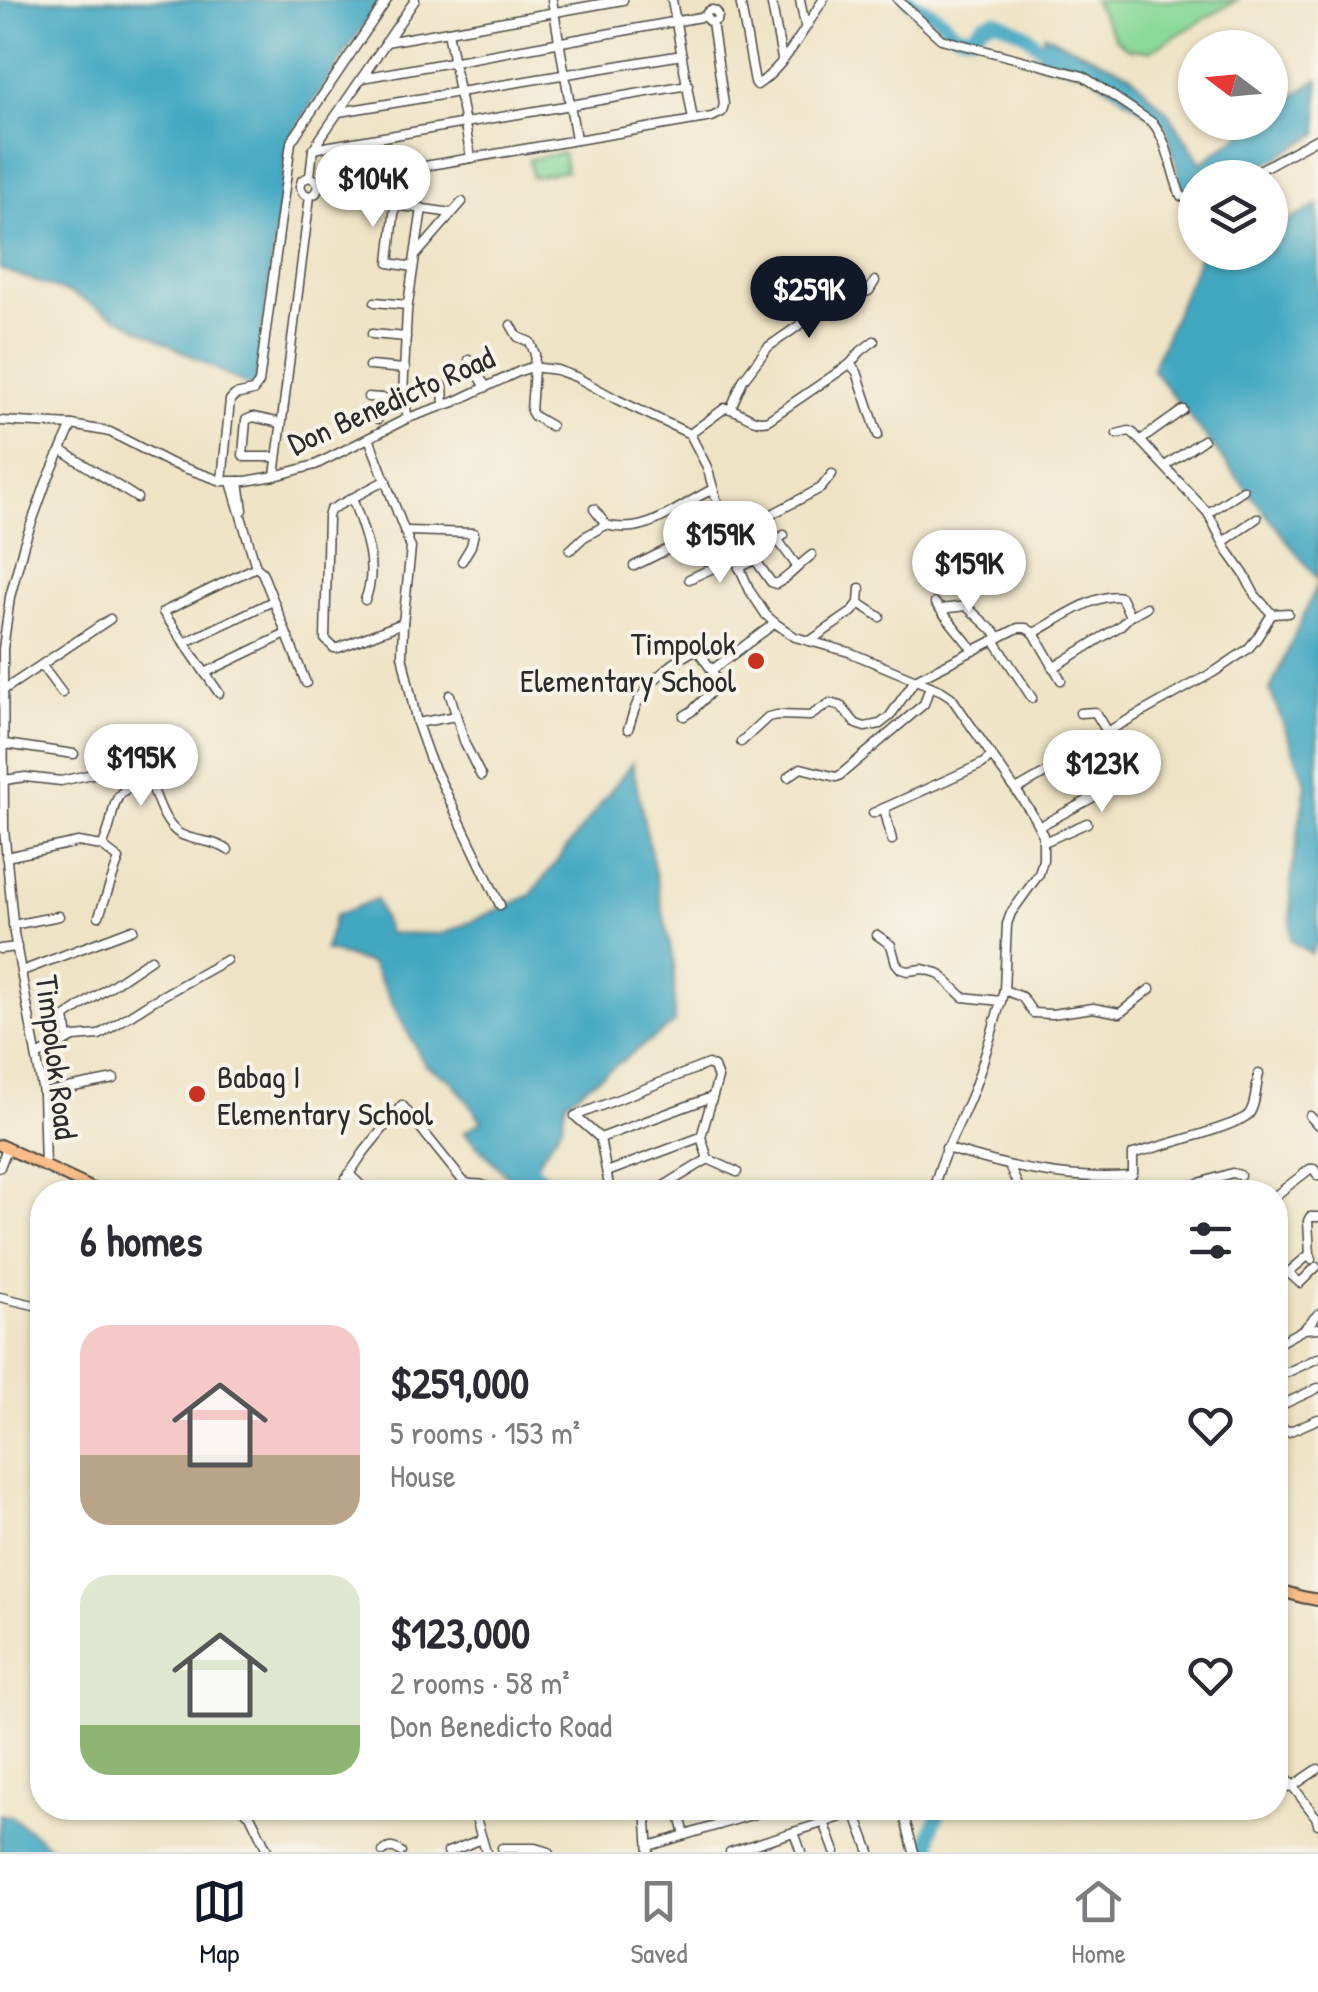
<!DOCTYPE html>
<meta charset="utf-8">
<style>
:root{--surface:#fff;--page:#f2f2f3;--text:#2b2b33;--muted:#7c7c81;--line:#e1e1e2;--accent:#111827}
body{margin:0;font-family:"Patrick Hand",sans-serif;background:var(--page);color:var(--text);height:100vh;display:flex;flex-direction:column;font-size:38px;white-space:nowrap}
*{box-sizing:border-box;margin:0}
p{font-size:32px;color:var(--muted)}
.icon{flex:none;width:55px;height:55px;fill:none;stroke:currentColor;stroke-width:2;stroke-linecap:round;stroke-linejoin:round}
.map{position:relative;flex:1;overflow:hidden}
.drawer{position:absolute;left:30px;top:1180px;width:1258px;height:640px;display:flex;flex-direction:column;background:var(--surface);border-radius:40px;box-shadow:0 2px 8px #0004}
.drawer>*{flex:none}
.needle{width:65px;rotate:286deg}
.tools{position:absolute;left:1178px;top:30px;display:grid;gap:20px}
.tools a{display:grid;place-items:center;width:110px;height:110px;border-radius:50%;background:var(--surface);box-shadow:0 2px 8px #0004;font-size:50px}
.price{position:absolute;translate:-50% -85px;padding:0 22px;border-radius:35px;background:#fff;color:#222;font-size:32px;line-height:65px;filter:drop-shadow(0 2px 5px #0008)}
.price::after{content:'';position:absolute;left:50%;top:60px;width:30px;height:22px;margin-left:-15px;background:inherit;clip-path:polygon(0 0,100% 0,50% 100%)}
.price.current{background:var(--accent);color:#fff}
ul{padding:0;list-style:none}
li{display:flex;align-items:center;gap:30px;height:250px;padding:0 50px}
li span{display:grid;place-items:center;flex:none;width:280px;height:200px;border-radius:30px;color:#555}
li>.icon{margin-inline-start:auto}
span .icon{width:120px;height:120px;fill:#fffc;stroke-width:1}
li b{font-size:42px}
h2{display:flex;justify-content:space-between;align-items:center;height:120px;padding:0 50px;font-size:42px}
.tabs{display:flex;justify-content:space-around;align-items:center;height:140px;border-top:2px solid var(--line);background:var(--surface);font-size:28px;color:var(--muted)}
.tabs a{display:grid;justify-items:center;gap:5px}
.tabs .current{color:var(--accent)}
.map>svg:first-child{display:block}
.green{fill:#87d898;stroke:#598262;stroke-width:2.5}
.water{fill:#42a8c2;stroke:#366a76;stroke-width:2.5}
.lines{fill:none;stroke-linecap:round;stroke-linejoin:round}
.river{stroke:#42a8c2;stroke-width:14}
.minor-casing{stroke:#484742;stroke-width:11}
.major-casing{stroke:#484742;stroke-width:14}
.minor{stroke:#fff;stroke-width:8}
.major{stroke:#f8bd89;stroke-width:10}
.poi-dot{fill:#c8321e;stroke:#f7f3e8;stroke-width:4}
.labels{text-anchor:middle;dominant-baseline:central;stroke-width:8;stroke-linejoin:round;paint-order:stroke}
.street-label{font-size:32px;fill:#2b2b2b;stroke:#f7f3e8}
.poi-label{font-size:32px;fill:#2b2b2b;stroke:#f7f3e8;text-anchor:end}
</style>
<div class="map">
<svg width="1318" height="1852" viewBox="0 0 1318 1852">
<rect width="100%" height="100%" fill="#f7f3e8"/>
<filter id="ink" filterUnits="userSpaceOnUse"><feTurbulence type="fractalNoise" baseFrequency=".01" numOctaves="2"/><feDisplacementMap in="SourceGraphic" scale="20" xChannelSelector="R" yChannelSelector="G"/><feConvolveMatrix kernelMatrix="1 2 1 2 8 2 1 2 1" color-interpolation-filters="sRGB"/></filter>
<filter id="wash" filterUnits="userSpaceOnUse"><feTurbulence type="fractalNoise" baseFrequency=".0048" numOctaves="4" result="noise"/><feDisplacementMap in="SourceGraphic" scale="40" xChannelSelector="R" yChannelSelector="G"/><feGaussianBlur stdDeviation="2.25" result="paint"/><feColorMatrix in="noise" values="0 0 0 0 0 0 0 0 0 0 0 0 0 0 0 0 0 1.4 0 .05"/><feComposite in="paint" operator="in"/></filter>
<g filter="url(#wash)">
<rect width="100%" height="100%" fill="#eee3c5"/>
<g class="green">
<polygon points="1093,0 1237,0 1150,51 1129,49 1115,38"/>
<polygon points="563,153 566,171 532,177 529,159"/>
</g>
<g class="water">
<polygon points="0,0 380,0 288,141 255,389 72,294 0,269"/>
<polygon points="1044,34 1130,74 1171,116 1201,163 1257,123 1270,122 1270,113 1318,79 1318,134 1243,177 1195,178 1195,198 1188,195 1182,187 1166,127 1086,72 1037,63"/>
<polygon points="1318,205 1318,580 1152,369 1201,253 1270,252 1270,226 1282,224"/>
<polygon points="1318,583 1318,940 1311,954 1291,941 1291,877 1306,783 1270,690"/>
<polygon points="632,763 674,964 674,1023 566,1101 562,1125 520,1189 464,1132 482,1121 452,1081 425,1065 371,964 325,950 335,916 376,899 388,933 443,934 531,895"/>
<polygon points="0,1814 12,1817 57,1852 0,1852"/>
</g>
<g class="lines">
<g class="river">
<path d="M 908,0 C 917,7 928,10 937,16 C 953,27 948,35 972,35 L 983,24 L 996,20 L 1024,33 L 1041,48 L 1055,53"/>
<polyline points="533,1169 552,1190"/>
<path d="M 932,1852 C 927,1835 934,1822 942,1808"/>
</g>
</g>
</g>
<g filter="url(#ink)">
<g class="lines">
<g class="minor-casing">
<g id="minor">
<polyline points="552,0 576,139"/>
<polyline points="672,0 693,120"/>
<path d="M 740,0 L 755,82 L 757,85 C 783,69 806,26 823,0"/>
<polyline points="771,0 782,59"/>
<polyline points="800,0 805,25"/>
<path d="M 898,0 L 941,39 L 1083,76 L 1153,123 C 1169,143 1171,173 1181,196 L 1195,201"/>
<circle cx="712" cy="16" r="6"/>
<polyline points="448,31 471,158"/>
<polyline points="386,42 623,0"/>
<polyline points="362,78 706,16"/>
<polyline points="339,112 682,55"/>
<polyline points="313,149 688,85"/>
<polyline points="310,177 313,149 415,0"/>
<polyline points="1245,178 1318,138"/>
<polyline points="319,184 712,117 722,112 724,104 712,22"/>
<polyline points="417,254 462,202"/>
<polyline points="413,267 389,263 395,205 452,213"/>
<polyline points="375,302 407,305"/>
<polyline points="511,325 518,337 530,342 535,354 531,411 534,416 551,426"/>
<polyline points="372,334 406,337"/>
<polyline points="469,360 486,387"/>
<polyline points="850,364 861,351 874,341"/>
<polyline points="369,366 405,369"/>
<polyline points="443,386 444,405"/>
<polyline points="368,397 403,400"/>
<polyline points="731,408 743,380 768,347 814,315 846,298 869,291 875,281"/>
<polyline points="408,418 403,395 407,311 422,208"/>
<polyline points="378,419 380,398"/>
<path d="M 0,421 L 72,425 L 110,432 L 170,463 L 222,481 L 246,481 L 275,476 L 315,465 L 408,418 L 454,402 L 520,371 L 532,367 L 557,370 L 576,377 L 618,400 L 690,434 L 707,467 L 730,546 L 750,591 L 766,615 L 775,623 L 795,637 L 849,652 L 942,691 L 951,697 L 1031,812 L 1043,835 L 1043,860 L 1039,874 L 1011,913 L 1007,924 L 1004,990 L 1001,1001 C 992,1031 984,1062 973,1091 C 959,1127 941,1154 933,1192"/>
<path d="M 690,434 L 725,408 C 741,409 752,425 768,420 L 850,364 L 857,372 L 878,435"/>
<polyline points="1117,434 1129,431 1133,433 1208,513 1227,550 1244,574 1255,595 1272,614 1288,613"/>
<polyline points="369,438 411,548 403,623 402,655 417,723 429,757 500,905"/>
<polyline points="1141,440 1183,410"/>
<polyline points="61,450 137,498"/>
<polyline points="277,457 245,457 243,455 246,420 253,417 281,423"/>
<polyline points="1165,466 1203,440"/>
<polyline points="275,476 310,196 316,193 319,187 316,180 309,177 302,180 300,187 304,194 310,196"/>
<polyline points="386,480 330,510 328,517 325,639 334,648 338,648 403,623"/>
<polyline points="222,481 230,400 235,395 253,391 259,383 291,142 387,0"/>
<polyline points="239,481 243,510"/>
<polyline points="231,482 256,567 262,572 306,683"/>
<path d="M 352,498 C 364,531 379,566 365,600"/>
<path d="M 594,509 L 606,525 C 647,537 679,505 713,489"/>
<polyline points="1208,513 1243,490"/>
<polyline points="407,531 474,533 471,546 462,561"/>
<polyline points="777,539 797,566"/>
<polyline points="1223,542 1257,518"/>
<polyline points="730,546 774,513 821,488 832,474"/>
<polyline points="570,550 584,537 606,525"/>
<path d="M 754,558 L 771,582 L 776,584 C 788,579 800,563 812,555"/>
<polyline points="634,566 723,522"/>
<polyline points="739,568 751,562 784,535"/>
<polyline points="689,579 735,558"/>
<polyline points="859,603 880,617"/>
<polyline points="935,603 974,651"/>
<polyline points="941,609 966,606 1000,637"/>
<polyline points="1130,616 1146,607"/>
<path d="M 1034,633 C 1055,622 1098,591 1121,597 L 1130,616 L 1120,626 L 1053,668"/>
<polyline points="994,640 1032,698"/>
<polyline points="810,641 852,612 859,603 860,588"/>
<polyline points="184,643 273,601"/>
<polyline points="42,666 62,693"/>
<polyline points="712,670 775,623"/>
<polyline points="205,673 286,634"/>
<polyline points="5,689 110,619"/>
<polyline points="219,693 163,612 256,567"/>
<polyline points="450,695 465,744 481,776"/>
<polyline points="1080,713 1095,712 1107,732"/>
<polyline points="417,723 456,716"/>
<path d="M 628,729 C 632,719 634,707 640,698 C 653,678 675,660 697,649 L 713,672 L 717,686 L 692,711 L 684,716"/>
<polyline points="741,742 768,717 777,715 810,716 830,703 841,706 856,724 865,727 880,724 890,716 915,680 1018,628 1026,628 1034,633 1061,680"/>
<polyline points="5,744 74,754"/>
<polyline points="788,777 801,768 836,777 839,776 924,704 930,686"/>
<polyline points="5,780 25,777 61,781 101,772"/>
<polyline points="1016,790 1044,774 1084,758 1103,734 1214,672 1248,649 1257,638 1272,614"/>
<polyline points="884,808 892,840"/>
<polyline points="873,813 982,764 992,756"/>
<polyline points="1040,826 1146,769"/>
<polyline points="1044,842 1087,823"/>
<path d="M 6,857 L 78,842 L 102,846 C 120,813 103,785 151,784 C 157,799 165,826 180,834 C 195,842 212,839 228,850"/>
<polyline points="99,916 119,859 102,846"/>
<polyline points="13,925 59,916"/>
<polyline points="877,935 891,945 896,963 901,969 908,971 923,969 938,973 963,997 1001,1001"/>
<polyline points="0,949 17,947"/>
<polyline points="22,971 133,929"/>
<polyline points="1004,990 1022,997 1033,1013 1052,1014 1093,1008 1120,1013 1150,989"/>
<polyline points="68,1040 65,1017 151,959"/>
<polyline points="37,1056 74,1037 99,1035 151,1002 226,960"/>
<polyline points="43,1093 114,1079"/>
<polyline points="1310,1116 1318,1125"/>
<polyline points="600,1138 712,1097"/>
<path d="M 946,1148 C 1008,1167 1065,1181 1131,1176 L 1133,1173 L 1133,1154 C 1152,1148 1239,1126 1249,1114 C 1256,1105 1256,1085 1259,1074"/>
<polyline points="0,1167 7,1148"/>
<polyline points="45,1167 43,1093 14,933 4,829 3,649 10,597 24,544 46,483 72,425"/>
<polyline points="1010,1168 1021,1192"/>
<polyline points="607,1172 701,1137"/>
<polyline points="349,1174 368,1192"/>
<polyline points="1216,1178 1222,1192"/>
<polyline points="272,1192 286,1185"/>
<path d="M 337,1192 L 364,1152 L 402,1105 L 463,1181 C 475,1189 478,1178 494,1192"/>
<polyline points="613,1192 610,1191 600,1138 575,1116 708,1064 714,1067 718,1078 701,1137 708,1159 737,1172"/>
<polyline points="654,1192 708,1159"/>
<polyline points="1170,1192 1232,1173 1240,1175"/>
<polyline points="1275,1196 1310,1169 1314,1169 1318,1176"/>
<polyline points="1310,1254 1290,1271 1291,1275 1300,1283 1316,1267"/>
<polyline points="1312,1259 1310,1254 1308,1221 1310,1217 1318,1217"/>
<polyline points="0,1297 42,1307"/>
<polyline points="1304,1329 1318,1314"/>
<polyline points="1275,1345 1304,1329 1318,1328"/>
<polyline points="1275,1378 1318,1358"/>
<polyline points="1275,1408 1318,1388"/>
<polyline points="1275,1420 1288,1432 1318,1419"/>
<polyline points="1275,1763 1316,1817 1318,1824"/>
<polyline points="1275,1789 1293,1786 1318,1769"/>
<polyline points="242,1808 250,1815 268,1852"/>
<polyline points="473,1808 486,1852"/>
<polyline points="646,1808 649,1852"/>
<polyline points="678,1808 685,1835"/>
<polyline points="713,1808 719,1825"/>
<polyline points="893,1808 904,1816 914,1852"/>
<polyline points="855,1812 870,1852"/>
<polyline points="824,1822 835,1852"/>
<polyline points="794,1832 801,1852"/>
<polyline points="649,1846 774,1808"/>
<polyline points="502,1848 535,1848 549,1852"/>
<path d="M 383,1852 C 390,1846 394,1847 401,1852"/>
<polyline points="448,1852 482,1839"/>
<polyline points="730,1852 870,1808"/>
</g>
</g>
<g class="major-casing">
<g id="major">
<polyline points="0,1145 100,1192"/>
<polyline points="1275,1589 1302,1597 1318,1600"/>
</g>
</g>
<use href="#minor" class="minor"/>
<use href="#major" class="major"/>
</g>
</g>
<g class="poi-dot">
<circle cx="756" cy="661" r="10"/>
<circle cx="197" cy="1094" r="10"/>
</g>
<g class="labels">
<g class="street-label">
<text transform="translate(391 400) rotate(-24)">Don Benedicto Road</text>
<text transform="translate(57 1057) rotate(83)">Timpolok Road</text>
</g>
<g class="poi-label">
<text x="736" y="643">Timpolok<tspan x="736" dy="37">Elementary School</tspan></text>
<text x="217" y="1076" text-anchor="start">Babag I<tspan x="217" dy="37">Elementary School</tspan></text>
</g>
</g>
</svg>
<div class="tools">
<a><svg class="needle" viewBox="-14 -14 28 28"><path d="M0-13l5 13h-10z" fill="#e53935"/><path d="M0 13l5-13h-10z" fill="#7c7c81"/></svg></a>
<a><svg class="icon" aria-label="layers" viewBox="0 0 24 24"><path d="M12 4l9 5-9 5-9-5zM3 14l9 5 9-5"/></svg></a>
</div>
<b class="price" style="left:373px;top:230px">$104K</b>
<b class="price current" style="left:809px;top:341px">$259K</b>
<b class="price" style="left:720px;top:586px">$159K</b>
<b class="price" style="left:969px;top:615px">$159K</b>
<b class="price" style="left:141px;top:809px">$195K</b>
<b class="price" style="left:1102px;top:815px">$123K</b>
<section class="drawer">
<h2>6 homes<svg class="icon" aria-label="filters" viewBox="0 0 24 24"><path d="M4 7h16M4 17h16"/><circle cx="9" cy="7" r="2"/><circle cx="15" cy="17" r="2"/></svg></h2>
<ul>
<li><span style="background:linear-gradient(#f6c9c9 65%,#b9a48a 0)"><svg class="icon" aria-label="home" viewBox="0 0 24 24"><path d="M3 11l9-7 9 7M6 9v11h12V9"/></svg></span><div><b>$259,000</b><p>5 rooms · 153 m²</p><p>House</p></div><svg class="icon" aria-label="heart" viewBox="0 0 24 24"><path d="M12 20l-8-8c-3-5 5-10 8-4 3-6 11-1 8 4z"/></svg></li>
<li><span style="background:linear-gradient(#dfe7d0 75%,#8fb573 0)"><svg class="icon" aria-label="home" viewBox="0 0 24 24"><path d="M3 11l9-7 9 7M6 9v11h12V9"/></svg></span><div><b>$123,000</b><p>2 rooms · 58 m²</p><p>Don Benedicto Road</p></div><svg class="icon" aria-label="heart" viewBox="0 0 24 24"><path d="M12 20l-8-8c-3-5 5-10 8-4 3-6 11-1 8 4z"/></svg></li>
</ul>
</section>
</div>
<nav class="tabs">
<a class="current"><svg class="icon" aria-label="map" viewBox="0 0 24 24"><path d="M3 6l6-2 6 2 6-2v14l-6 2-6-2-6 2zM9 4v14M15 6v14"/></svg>Map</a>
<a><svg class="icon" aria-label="saved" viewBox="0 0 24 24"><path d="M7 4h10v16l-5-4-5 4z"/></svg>Saved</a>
<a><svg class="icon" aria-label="home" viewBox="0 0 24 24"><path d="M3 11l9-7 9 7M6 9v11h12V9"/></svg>Home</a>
</nav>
